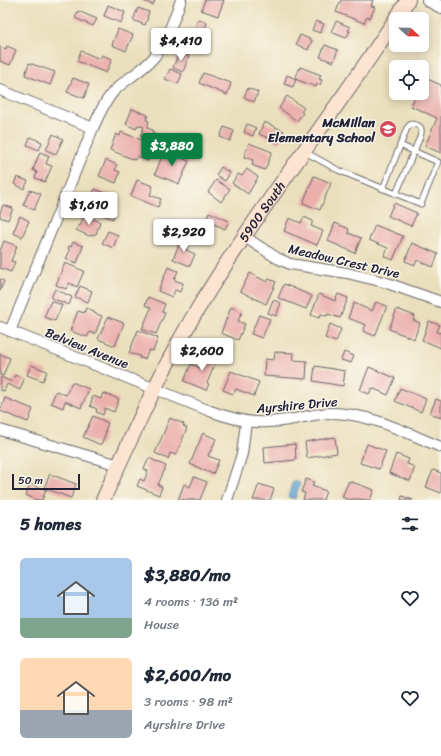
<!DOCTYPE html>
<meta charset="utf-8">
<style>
:root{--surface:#fff;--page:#f6f6f7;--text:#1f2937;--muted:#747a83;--accent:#0b8043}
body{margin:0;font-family:Sriracha,sans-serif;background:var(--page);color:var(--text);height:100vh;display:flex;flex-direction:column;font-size:15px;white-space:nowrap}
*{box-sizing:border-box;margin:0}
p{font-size:13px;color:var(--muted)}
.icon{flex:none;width:22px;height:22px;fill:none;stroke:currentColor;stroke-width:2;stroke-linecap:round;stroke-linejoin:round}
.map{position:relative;height:500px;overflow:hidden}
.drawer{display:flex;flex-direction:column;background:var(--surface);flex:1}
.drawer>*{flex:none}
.needle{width:26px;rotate:112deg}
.controls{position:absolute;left:389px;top:12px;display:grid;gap:8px}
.controls a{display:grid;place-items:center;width:40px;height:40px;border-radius:6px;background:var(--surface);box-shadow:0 2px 10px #0003;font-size:20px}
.scale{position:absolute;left:12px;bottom:10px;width:68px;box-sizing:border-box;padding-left:4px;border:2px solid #22223b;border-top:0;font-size:11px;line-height:14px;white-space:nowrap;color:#22223b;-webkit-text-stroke:3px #fbf7ec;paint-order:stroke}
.price{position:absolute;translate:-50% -34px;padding:0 9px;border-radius:4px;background:#fff;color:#222;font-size:13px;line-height:26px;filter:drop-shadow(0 1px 2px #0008)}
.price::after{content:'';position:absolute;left:50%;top:24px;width:12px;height:9px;margin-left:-6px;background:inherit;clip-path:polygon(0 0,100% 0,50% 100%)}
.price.active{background:var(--accent);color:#fff}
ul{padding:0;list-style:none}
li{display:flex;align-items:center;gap:12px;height:100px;padding:0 20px}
li span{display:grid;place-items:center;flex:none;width:112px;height:80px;border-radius:6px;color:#555}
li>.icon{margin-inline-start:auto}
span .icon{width:48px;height:48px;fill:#fffc;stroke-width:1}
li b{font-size:17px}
h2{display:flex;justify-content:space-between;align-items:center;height:48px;padding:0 20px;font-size:17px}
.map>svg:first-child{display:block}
.water{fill:#5ca3d2;stroke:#3f6286}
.building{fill:#ebafac}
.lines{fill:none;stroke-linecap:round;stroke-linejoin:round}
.service-casing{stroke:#686468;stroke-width:7}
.minor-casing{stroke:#686468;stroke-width:12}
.tertiary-casing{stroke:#686468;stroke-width:14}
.secondary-casing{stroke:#686468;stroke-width:16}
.service{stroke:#fff;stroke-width:5}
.minor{stroke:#fff;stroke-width:10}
.tertiary{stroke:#fff;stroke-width:12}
.secondary{stroke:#fde4d1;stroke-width:14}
.labels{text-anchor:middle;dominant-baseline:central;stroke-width:3;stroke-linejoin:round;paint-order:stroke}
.poi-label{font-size:13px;font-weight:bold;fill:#22223b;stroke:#fbf7ec;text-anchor:end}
.street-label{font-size:13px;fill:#22223b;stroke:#fbf7ec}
</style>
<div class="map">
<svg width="441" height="500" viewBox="0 0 441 500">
<rect width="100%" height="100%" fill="#fbf7ec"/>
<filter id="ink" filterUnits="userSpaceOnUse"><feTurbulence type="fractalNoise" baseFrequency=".025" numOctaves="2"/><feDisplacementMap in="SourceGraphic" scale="8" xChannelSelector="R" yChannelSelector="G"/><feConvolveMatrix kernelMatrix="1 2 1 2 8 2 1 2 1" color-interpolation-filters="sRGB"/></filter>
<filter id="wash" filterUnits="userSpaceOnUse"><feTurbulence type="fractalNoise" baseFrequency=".012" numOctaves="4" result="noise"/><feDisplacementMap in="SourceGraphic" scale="16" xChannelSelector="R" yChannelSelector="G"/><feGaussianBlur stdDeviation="0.9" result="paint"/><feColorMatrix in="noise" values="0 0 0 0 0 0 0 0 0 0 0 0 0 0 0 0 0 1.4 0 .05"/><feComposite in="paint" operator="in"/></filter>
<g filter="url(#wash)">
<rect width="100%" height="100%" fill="#eadfbc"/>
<polygon class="water" points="293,481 300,483 295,499 288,497"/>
<g id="blocks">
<g class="building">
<polygon points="141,0 155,0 153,5"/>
<polygon points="205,0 224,0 218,16 201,10"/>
<polygon points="341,0 373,0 371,6 375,7 370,18 367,17 364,23 336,12"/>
<polygon points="108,5 125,12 121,23 104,16"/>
<polygon points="138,8 149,12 147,17 148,17 145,25 133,20"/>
<polygon points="78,11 97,19 93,26 75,18"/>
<polygon points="198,19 207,23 204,31 208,32 205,40 201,39 197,47 184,42 190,28 194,30"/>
<polygon points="316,21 324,24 320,33 312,30"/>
<polygon points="336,21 350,27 348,31 350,31 346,38 331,32"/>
<polygon points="118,29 133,35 126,51 112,45"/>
<polygon points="300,35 312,40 308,50 296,44"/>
<polygon points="325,45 338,50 333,62 320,57"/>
<polygon points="7,46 16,50 10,65 0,61 0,47 6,49"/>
<polygon points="81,51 100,59 102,55 112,59 106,73 77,61"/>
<polygon points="179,52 189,56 183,72 173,68"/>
<polygon points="29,63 55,72 50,85 25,75"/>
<polygon points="300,67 321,75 319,79 322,80 320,85 317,84 316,87 295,79"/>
<polygon points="170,69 182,74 178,84 165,79"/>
<polygon points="203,73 231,83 227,95 199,83"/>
<polygon points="287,75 296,79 293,87 284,84"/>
<polygon points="423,77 441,85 441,153 425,146 437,118 411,106 417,93 422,93"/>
<polygon points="73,78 89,84 84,98 67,92"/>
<polygon points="248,88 258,92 254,102 244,97"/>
<polygon points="287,96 304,108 301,112 303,113 297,121 279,108"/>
<polygon points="132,109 148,115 146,120 149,121 147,128 153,130 152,133 157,135 155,142 140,136 144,127 138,125 136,129 126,124"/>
<polygon points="264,122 284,131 279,143 259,134"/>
<polygon points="247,124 256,128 253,136 244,132"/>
<polygon points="224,127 234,131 230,141 220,137"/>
<polygon points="121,132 144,141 142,147 152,151 148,161 137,156 135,160 110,150 116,134 120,136"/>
<polygon points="53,134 63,139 56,154 46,150"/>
<polygon points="30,137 42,142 39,150 27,145"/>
<polygon points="249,143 272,152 265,170 252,165 253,160 244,157"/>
<polygon points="164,151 189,161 179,184 155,174"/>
<polygon points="40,152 49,156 46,164 52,166 45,182 35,178 37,172 33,170"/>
<polygon points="106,160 117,165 115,170 120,172 116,183 99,176"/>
<polygon points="221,167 230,173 225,181 216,175"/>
<polygon points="247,169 258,177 248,194 232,183 238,174 242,176"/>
<polygon points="314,176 331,183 320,210 303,203"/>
<polygon points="17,177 28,181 24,189 14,184"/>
<polygon points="137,180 153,186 150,195 161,199 158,207 131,196"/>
<polygon points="216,180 230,189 221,202 208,192"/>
<polygon points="95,189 113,196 108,209 115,212 113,219 102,215 104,210 89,204 90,202 88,201 90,197 91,198"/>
<polygon points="30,190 41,194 34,210 23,205"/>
<polygon points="394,203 417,213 411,226 388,216"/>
<polygon points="3,205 13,208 8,220 0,217 0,213"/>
<polygon points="209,212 229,221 225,229 214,224 210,235 201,231"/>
<polygon points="84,215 100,222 96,234 89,236 76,230 78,225 80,226"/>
<polygon points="20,216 29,221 22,237 13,233"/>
<polygon points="304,217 313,221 311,226 323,231 317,245 284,231 289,218 301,223"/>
<polygon points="335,223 349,229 348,233 361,238 355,253 328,241"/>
<polygon points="375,225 403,236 393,260 384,256 388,248 369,240"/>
<polygon points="108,231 118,235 113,248 102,243"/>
<polygon points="182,237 190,241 186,250 195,254 190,266 173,259"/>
<polygon points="4,241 17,246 11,261 15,262 11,272 0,268 0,251"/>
<polygon points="73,242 83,246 77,263 66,259 70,250 68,249 69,246 71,247"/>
<polygon points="412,243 438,254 433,267 417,260 415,265 405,261"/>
<polygon points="65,263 84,271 77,287 69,283 66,289 56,285"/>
<polygon points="168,267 178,271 174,280 183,283 180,292 175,290 172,297 158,291"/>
<polygon points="250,273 267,282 269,279 276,282 266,304 240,291"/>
<polygon points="0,279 4,281 0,291"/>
<polygon points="284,284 312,296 306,309 278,298"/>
<polygon points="80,286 92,291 88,302 75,297"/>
<polygon points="55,289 72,297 69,305 51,298"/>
<polygon points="319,294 335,301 338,294 348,298 340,318 328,314 327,316 321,314 319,318 311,315"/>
<polygon points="148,297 165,304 162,312 165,313 156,334 142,329 151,308 145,305"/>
<polygon points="273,300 281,303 276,316 268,313"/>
<polygon points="51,301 62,305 55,321 44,317"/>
<polygon points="376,302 387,306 375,336 363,331 366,325 348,318 354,303 372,311"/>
<polygon points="231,307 242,312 238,321 245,324 238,340 221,333"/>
<polygon points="86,308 94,311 94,313 102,316 95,334 90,332 87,337 70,331 78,311 84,313"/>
<polygon points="397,309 415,316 413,320 420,323 414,339 389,329"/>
<polygon points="259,315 270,319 262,338 251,334"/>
<polygon points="108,317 124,323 115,346 98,339"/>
<polygon points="429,321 440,325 437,332 441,333 441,348 422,340"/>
<polygon points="330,324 341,329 336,342 325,338"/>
<polygon points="138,330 158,338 153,351 149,350 145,359 139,358 140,356 129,353"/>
<polygon points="203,352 218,357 207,383 209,384 206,390 184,381 191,364 200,368 202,363 199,362"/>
<polygon points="275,352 294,353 293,360 307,361 306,379 264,376 265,359 274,360"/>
<polygon points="344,352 354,356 351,363 341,360"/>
<polygon points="0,354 10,358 3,376 0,375"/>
<polygon points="31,365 47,371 43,381 27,375"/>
<polygon points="315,366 345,371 343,386 313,381"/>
<polygon points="369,367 395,378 388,395 372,388 369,394 360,390"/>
<polygon points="231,371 259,382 254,396 236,389 233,394 223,390"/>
<polygon points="15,375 24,379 20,390 7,384 4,391 0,390 1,377 12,382"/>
<polygon points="72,382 89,389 81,408 65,401 63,408 51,403 56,391 66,395"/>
<polygon points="400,388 426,399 421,412 395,401"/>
<polygon points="103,393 119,399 114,412 105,408 103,415 96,412 97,409 90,406 93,396 101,399"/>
<polygon points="5,398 33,409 28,422 0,411"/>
<polygon points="436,399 441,401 441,418 430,413"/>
<polygon points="93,416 108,423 105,431 106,432 101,445 83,437"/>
<polygon points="170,418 184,424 183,426 187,428 176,455 170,453 168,459 155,453"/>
<polygon points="203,433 216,439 211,451 210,451 208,456 219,460 213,474 190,464"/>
<polygon points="335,437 337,453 307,458 305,442"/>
<polygon points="295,444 296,460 265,463 264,447"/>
<polygon points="367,444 386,451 379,469 360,463"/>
<polygon points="396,454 409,459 407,464 415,467 410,481 389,473"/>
<polygon points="149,458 166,466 158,485 162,487 159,495 137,486 140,479 144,481 148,471 144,469"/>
<polygon points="433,470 441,473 441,493 426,487"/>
<polygon points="50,474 76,484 71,498 44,488"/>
<polygon points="194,477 207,482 200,500 178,500 184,484 190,487"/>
<polygon points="306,479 314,482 312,486 326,491 323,500 303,500 305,493 301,492"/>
<polygon points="349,481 374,490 370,500 353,499 349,500 342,497"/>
<polygon points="30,484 46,490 42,500 37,500 26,495"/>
<polygon points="259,484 274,489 270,500 253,500"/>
<polygon points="402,496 413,500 401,500"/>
</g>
</g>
</g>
<g filter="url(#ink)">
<use href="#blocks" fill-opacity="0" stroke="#686468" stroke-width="1"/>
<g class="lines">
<g class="service-casing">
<g id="service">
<polyline points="305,152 338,170 421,204 438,162 400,145"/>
<path d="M 383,189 L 407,128 L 411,124 C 421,125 423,128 420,137 L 396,194"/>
</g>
</g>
<g class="minor-casing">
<g id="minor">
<polyline points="0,90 93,128"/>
<polyline points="245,237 277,258 290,264 347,273 384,282 441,302"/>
<path d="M 0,327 L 210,411 C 244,423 259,425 294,419 C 306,417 319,413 331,413 C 370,413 406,433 441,447"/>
<path d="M 10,331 L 93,128 C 99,115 105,100 115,90 C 127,78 144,70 155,56 C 167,40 174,19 181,0"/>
<polyline points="0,430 119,465"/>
<polyline points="227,500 242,454 246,422"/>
</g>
</g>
<g class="tertiary-casing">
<polyline id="tertiary" points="428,0 441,7"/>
</g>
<g class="secondary-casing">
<g id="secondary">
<path id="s1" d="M 103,500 C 134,431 165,361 205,297 C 268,195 344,101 408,0"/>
</g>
</g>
<use href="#service" class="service"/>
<use href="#minor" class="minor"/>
<use href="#tertiary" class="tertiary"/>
<use href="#secondary" class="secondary"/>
</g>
</g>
<defs>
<g id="school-disc" transform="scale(0.9)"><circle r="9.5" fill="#d1495b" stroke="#fbf7ec"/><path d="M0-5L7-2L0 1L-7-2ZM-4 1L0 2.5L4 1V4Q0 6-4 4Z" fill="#fff"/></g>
</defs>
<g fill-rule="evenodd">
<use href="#school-disc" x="388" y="129"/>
</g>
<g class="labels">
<g class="poi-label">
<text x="375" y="122">McMillan<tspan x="375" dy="15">Elementary School</tspan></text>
</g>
<g class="street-label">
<text stroke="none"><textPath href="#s1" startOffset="330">5900 South</textPath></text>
<text transform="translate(344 261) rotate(13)">Meadow Crest Drive</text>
<text transform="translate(87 348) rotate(22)">Belview Avenue</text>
<text transform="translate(297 405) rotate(-5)">Ayrshire Drive</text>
</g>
</g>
</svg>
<div class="controls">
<a><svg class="needle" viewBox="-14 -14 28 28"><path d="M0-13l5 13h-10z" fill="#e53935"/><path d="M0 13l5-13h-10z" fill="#747a83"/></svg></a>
<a><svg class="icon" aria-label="locate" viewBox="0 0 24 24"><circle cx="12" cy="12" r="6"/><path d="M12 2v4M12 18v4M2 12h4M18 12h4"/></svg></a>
</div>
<div class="scale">50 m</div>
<b class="price" style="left:181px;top:62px">$4,410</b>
<b class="price active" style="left:172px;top:167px">$3,880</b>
<b class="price" style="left:89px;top:226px">$1,610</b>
<b class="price" style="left:184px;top:253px">$2,920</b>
<b class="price" style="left:202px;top:372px">$2,600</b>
</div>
<section class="drawer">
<h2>5 homes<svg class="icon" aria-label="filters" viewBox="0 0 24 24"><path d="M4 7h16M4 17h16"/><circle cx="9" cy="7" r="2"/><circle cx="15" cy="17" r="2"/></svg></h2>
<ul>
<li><span style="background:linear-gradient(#a9c7e8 75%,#7fa58c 0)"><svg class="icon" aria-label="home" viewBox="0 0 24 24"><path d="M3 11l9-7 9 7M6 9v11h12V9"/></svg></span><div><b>$3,880/mo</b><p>4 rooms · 136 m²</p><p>House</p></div><svg class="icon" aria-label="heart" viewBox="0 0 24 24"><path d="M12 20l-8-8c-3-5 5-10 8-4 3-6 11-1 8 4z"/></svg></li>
<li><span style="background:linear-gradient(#ffd9b3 65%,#9aa5b1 0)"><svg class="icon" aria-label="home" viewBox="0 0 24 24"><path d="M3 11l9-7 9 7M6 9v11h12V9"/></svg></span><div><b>$2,600/mo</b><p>3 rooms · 98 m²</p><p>Ayrshire Drive</p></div><svg class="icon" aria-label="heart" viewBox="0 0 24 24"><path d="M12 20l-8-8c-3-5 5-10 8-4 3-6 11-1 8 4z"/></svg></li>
</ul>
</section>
